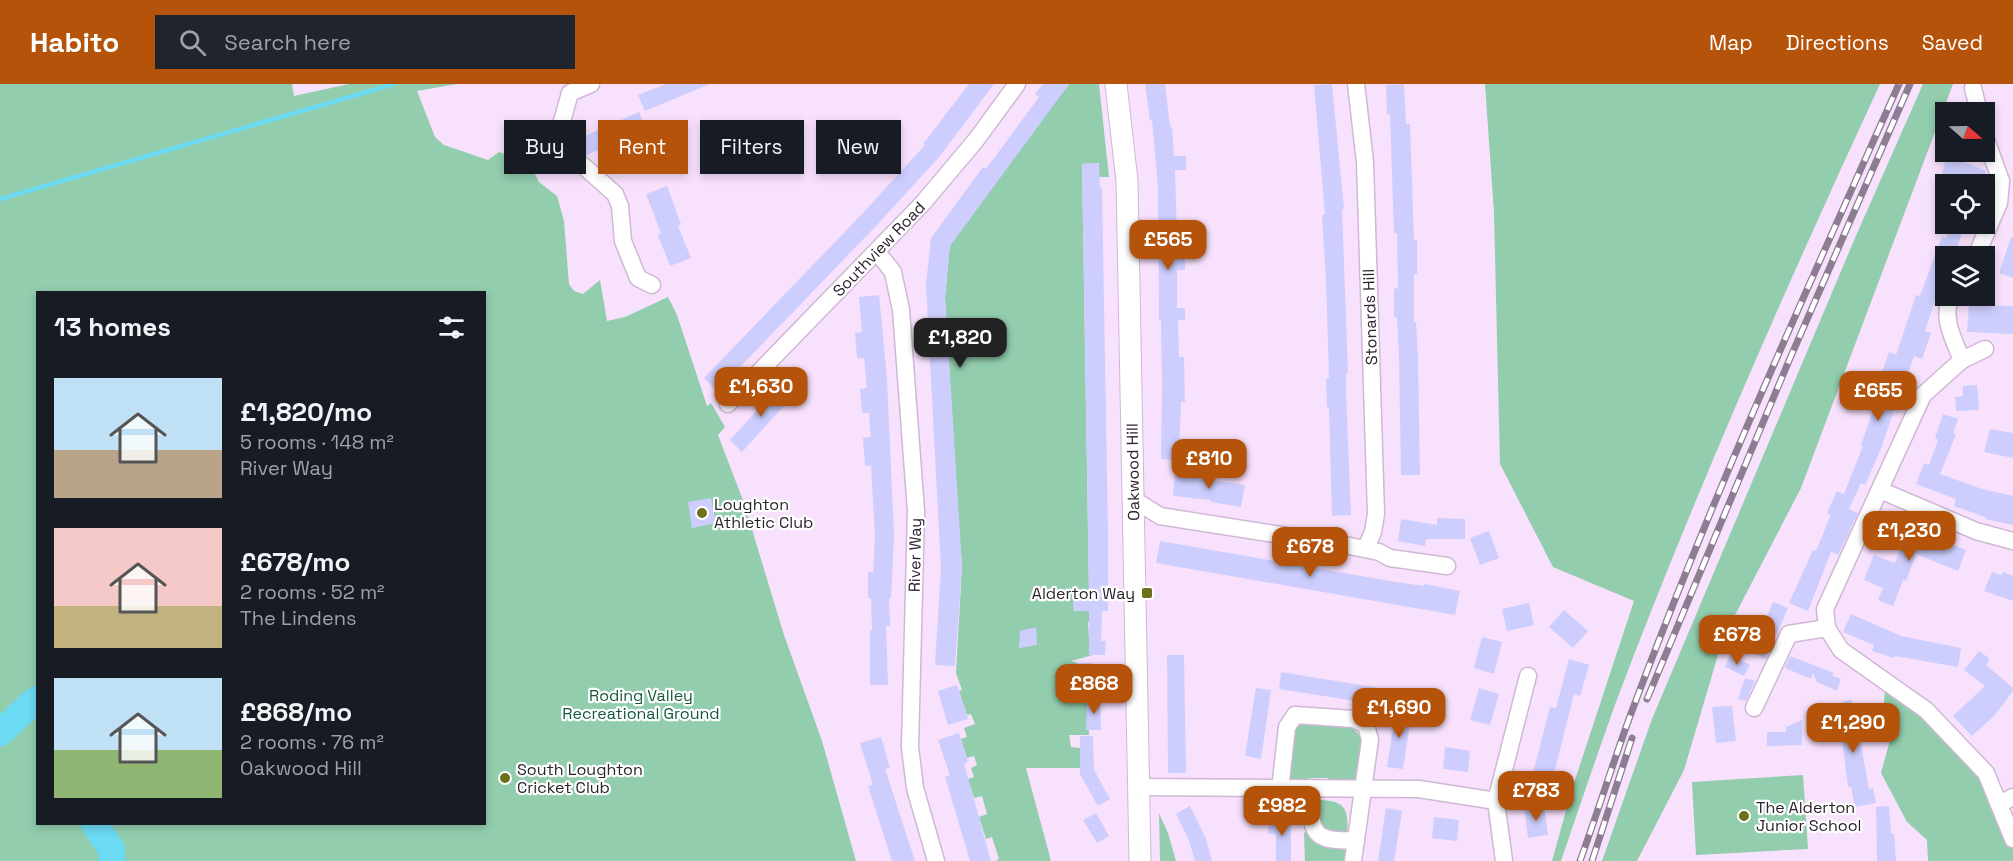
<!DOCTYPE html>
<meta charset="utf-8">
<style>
:root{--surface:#171b24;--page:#20242c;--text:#f1f3f6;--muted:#9ea1a6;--accent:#b45309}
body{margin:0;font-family:"Space Grotesk",sans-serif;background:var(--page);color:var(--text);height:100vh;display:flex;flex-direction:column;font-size:22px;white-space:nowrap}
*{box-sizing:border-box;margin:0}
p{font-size:20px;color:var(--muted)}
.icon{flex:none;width:33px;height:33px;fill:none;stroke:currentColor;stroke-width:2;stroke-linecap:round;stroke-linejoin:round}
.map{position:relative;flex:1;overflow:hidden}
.side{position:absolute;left:36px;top:207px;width:450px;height:534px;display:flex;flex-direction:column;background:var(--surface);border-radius:0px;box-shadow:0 3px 9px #0003}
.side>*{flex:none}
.top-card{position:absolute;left:504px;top:36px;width:570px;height:54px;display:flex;gap:12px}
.needle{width:39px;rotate:110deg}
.controls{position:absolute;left:1935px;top:18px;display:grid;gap:12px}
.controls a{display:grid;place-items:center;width:60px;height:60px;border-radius:0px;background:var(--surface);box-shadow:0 3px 9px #0003;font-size:30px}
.price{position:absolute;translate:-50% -51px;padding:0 14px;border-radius:12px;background:var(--accent);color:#fff;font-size:20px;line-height:39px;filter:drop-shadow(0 2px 3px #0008)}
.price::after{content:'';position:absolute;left:50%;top:36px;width:18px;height:14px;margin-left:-9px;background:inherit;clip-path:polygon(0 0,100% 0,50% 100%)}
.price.active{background:#222;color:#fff}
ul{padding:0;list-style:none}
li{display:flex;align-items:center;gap:18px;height:150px;padding:0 18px}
li span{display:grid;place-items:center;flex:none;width:168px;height:120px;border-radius:0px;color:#555}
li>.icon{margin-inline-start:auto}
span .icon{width:72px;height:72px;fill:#fffc;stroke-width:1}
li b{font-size:26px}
h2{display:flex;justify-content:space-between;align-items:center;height:72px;padding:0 18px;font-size:26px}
.tag{padding:0 21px;border-radius:0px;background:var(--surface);box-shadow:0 3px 9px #0003;font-size:21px;line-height:54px}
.tag.active{background:var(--accent);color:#fff}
header{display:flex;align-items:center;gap:36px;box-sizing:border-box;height:84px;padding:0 30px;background:var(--accent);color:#fff}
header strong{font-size:28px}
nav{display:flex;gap:33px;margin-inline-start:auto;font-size:21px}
.search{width:420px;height:54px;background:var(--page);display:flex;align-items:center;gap:15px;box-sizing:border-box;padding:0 21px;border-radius:0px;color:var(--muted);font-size:22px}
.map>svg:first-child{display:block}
.green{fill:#92cdae;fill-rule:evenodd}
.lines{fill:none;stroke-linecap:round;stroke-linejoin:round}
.stream{stroke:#6bdaf2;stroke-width:4.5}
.river{stroke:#6bdaf2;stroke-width:27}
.building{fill:#cdcefd}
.minor-casing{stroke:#cfb8d3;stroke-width:19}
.tertiary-casing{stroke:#cfb8d3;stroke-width:23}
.minor{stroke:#fff;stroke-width:16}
.tertiary{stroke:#fff;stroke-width:21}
.rail-casing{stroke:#8c7d90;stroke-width:7}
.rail{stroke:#fff;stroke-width:4.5;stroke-dasharray:14;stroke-linecap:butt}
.poi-dot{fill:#6a7119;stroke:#fff;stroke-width:2}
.labels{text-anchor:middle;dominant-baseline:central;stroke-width:4.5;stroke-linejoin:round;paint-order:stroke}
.street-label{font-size:16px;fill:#2a222c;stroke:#fff}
.poi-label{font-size:16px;fill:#2a222c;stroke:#fff;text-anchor:start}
.park-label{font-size:16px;fill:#13583c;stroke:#fff}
</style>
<header>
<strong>Habito</strong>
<div class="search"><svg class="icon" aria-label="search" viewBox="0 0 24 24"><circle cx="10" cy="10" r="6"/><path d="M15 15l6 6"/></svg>Search here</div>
<nav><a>Map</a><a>Directions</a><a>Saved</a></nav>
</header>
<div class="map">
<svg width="2013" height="777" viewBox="0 0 2013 777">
<rect width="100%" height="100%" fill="#f8e1fd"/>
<g class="green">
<path d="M 0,0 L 292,0 L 294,12 L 349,0 L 457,0 L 417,7 L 435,53 L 444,61 L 488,76 L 499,68 L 514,73 L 534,88 L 539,98 L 557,112 L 564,137 L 569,200 L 574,207 L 583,210 L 600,196 L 607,237 L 625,233 L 668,213 L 677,231 L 707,322 L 711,319 L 725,343 L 718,351 L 744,419 L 784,551 L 822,657 L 856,777 L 0,777 ZM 38,208 L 484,208 L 484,740 L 38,740 Z"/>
<polygon points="1069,0 1099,0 1109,93 1099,93 1099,79 1082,80 1089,509 1073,510 1074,527 1096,527 1095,536 1088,538 1089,556 1093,557 1093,571 1071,577 1077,579 1076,593 1079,594 1078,615 1087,616 1089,651 1069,651 1071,663 1080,664 1080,684 1026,684 1051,777 995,777 999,775 992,753 986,755 979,733 987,730 982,712 974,714 968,695 974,693 971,684 977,681 974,672 967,674 961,655 967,653 964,644 975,640 971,630 967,631 959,607 962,606 956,589 962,482 959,446 945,214 950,159"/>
<path d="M 1485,0 L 1880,0 C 1786,203 1695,409 1616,618 C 1597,671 1579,724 1561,777 L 1552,777 L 1572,705 L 1634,517 L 1553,483 L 1500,380 L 1494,129 Z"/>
<polygon points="1923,0 1953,0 1801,404 1723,554 1684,686 1637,777 1602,777 1652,635 1855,154"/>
<polygon points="1886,597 1986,689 2013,755 2013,777 1928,777 1927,756 1907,738 1881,689 1892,649 1882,638"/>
<path d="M 1307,637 C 1333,640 1366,635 1362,670 C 1360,681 1359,688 1354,697 L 1333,700 L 1328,694 L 1309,694 L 1306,700 L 1292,698 L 1289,692 L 1293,649 L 1298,642 Z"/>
<polygon points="1803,691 1808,765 1696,771 1692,698"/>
<path d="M 1317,716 C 1346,716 1349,725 1347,753 L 1331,752 L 1317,737 Z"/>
<polygon points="1159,729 1168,749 1176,777 1160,777"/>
<polygon points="1309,744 1332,763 1345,765 1348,771 1347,777 1305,777 1304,749"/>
</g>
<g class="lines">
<polyline class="stream" points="0,115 394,0"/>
<g class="river">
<polyline points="0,649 33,618 38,615"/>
<polyline points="94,740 111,764 112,777"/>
</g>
</g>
<g class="building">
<polygon points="666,0 710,0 645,27 638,11"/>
<polygon points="969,0 994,0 940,72 876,142 717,307 704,294 863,129 925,61 923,60"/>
<polygon points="1043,0 1069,0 950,162 945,211 962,482 955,582 935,581 941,485 926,201 931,154 983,83 986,85 1039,13 1035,10"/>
<polygon points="1145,0 1165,0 1170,43 1172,43 1174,72 1186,72 1186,86 1175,86 1177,155 1184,155 1185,173 1185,186 1177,186 1177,224 1185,224 1185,236 1178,236 1179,273 1184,273 1185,318 1181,318 1179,376 1161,375 1162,302 1161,236 1159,236 1158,103 1152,36 1150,37"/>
<polygon points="1332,0 1344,125 1342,125 1348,289 1346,289 1346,308 1351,431 1332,432 1329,323 1327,323 1326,295 1329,294 1326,196 1322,131 1325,130 1314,1"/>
<polygon points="1404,0 1406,40 1410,40 1414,156 1417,156 1417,190 1414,190 1414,238 1416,238 1418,275 1420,391 1401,391 1399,272 1397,233 1394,233 1394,205 1398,204 1397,149 1394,149 1390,30 1387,31 1386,1"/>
<polygon points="639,28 646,45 587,71 583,68 578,55"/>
<polygon points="1947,71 1986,87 1982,100 1939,100"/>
<polygon points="1099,79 1100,104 1102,104 1108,450 1108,527 1102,527 1101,557 1106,557 1105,571 1089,571 1089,527 1074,527 1073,519 1073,509 1089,509 1082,80"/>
<polygon points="667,102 681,140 678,142 691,174 670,182 658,151 661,149 646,110"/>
<polygon points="1951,141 1963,146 1954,172 1946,172 1946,183 1925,247 1931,249 1922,275 1914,272 1902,307 1906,308 1902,319 1897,318 1880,367 1865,401 1861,399 1849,425 1858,429 1838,471 1831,468 1808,527 1789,519 1813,466 1816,467 1831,431 1827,429 1837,407 1844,410 1863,362 1861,361 1884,295 1880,294 1889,268 1896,271 1916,211 1920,212 1942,153 1946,154"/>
<polygon points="2011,153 2013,154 2013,194 1999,189"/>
<polygon points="879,211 887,294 894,451 891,514 889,514 890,542 886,542 888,601 870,601 870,546 872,546 871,514 868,514 868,488 873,488 875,453 871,381 865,382 863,354 871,353 869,329 862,329 860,305 867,304 864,274 857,274 855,249 862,248 859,213"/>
<polygon points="1969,221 2013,222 2013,250 1967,248"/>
<polygon points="781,300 793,312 742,368 730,356"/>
<polygon points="1977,301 1979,326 1956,327 1955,313 1963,312 1963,302"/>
<polygon points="1943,330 1958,335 1953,350 1956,350 1940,390 1982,405 2013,412 2013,441 1985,435 1985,433 1954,422 1956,415 1916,400 1924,379 1929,381 1938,356 1935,354"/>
<polygon points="1990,345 2013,349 2013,374 1984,368"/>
<polygon points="1175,391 1245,401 1241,423 1211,418 1211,416 1173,412"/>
<polygon points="711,414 716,439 692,444 688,418"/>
<polygon points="1437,434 1465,435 1465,455 1426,455 1425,462 1398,457 1401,435 1437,441"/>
<polygon points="1907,435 1926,443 1920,455 1948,467 1951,460 1966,466 1958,487 1916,470 1906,497 1903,496 1893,522 1878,516 1883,504 1864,496 1874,471 1895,479 1905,452 1900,450"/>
<polygon points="1489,447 1499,474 1480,481 1470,454"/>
<polygon points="1160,457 1390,497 1424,502 1424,500 1460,507 1455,531 1156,479"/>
<polygon points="1992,488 2001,491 2003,488 2013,492 2013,517 1984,507"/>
<polygon points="1773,518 1788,524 1766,575 1748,567 1756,549 1760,550"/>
<polygon points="1529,519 1534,541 1507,547 1502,525"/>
<polygon points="1564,526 1588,547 1573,564 1549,543"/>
<polygon points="1851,530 1901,552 1961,564 1958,583 1895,572 1894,574 1872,567 1874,561 1843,548"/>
<polygon points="1036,543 1037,561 1019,564 1020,547"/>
<polygon points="1482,553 1502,558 1494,590 1474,584"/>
<polygon points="1979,567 1990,575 1986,581 2013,604 2013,607 1995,631 1972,652 1953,632 1985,602 1964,586"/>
<polygon points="1167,571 1184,571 1186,689 1168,689"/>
<polygon points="1730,571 1750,581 1744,592 1725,583"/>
<polygon points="1790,572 1834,589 1833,592 1841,595 1837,607 1817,598 1813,589 1811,595 1785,584"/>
<polygon points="1569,575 1589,581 1580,612 1574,610 1550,706 1530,701 1550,623 1556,624"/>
<polygon points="1077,579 1092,579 1092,608 1079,608"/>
<polygon points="1281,588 1391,606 1388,622 1279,605"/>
<polygon points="1745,594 1755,597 1746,617 1738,615"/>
<polygon points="957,601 968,635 948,641 938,607"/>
<polygon points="1256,604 1271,606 1261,675 1245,672"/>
<polygon points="1479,604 1499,610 1490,641 1470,636"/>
<polygon points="1851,615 1859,634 1852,636 1860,655 1869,705 1873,704 1876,719 1855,723 1851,703 1848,703 1842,656 1829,625 1841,622 1841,619"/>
<polygon points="1087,616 1100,616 1101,646 1086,646"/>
<polygon points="1732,622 1736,657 1716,659 1712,623"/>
<polygon points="1396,625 1412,627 1403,685 1387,683"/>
<polygon points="1802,636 1802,661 1767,662 1767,648 1786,648 1786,643"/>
<polygon points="959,649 968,678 964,680 991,777 970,777 945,693 950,691 938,656"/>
<polygon points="1080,652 1093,652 1094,686 1110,715 1098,722 1080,690"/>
<polygon points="881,653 890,684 885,685 915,777 892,777 868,702 873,701 860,659"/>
<polygon points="1445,663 1470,667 1468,688 1443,685"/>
<polygon points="1544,721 1548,751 1528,754 1524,724"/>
<polygon points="1190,722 1206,755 1212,777 1195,777 1189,756 1176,730"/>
<polygon points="1889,722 1891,750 1894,750 1896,777 1877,777 1876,723"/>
<polygon points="1386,724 1402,727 1398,753 1394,777 1378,777"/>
<polygon points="1096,729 1109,752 1097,759 1083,736"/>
<polygon points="1434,733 1459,736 1457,757 1432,754"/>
<polygon points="1269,734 1291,734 1291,777 1276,777 1276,750 1268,750"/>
</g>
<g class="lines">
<g class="minor-casing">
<g id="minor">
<polyline points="591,0 570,9 560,44 571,71 615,110 620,122 623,157 638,194 652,201"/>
<polyline points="1356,0 1365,78 1376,430 1373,448 1366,464"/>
<polyline points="1973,4 1979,28"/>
<polyline points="877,168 893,188 901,226 916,427 910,663 915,704 936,777"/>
<polyline points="1976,172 1999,119 2001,97 1984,50"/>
<path d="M 1952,212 C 1940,232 1954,256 1962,276"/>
<polyline points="1985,265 1962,276 1923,311 1825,525 1827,544 1841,566 1926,626 1986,689 2013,755"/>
<polyline points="728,320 923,119 976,56 1017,0"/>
<polyline points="1880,406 1976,447 2013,457"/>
<polyline points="1133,415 1160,432 1345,461 1379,468 1390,474 1447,482"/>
<polyline points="1754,624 1789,550 1827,544"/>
<polyline points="1138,703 1419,705 1496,717 1528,592"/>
<path d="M 1310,704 C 1311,746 1309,759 1356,756"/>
<polyline points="1280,705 1287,643 1295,631 1354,635 1366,641 1370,656 1353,777"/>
<polyline points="1496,717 1504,777"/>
<polyline points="1999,720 2013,713"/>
</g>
</g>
<g class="tertiary-casing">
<polyline id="tertiary" points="1116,0 1127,97 1140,777"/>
</g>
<use href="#minor" class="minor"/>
<use href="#tertiary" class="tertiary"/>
<g class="rail-casing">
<g id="rail">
<polyline points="1647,615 1788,279 1910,0"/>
<path d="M 1580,777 C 1597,730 1612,682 1629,635 C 1709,419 1805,210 1899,0"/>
<polyline points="1592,777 1632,654"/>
</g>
</g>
<use href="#rail" class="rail"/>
</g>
<g class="poi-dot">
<circle cx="702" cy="429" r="6"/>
<rect x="1141" y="503" width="12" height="12" rx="3"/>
<circle cx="505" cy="694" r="6"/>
<circle cx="1744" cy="732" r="6"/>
</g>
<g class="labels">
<g class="street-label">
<text transform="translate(879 165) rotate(-46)">Southview Road</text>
<text transform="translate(1370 233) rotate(-92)">Stonards Hill</text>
<text transform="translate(1133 388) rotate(-91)">Oakwood Hill</text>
<text transform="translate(915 471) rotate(-89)">River Way</text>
</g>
<g class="poi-label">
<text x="714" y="420">Loughton<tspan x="714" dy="18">Athletic Club</tspan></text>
<text x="1135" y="509" text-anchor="end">Alderton Way</text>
<text x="517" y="685">South Loughton<tspan x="517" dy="18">Cricket Club</tspan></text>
<text x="1756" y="723">The Alderton<tspan x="1756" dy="18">Junior School</tspan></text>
</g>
<g class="park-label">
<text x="641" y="611">Roding Valley<tspan x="641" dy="18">Recreational Ground</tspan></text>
</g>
</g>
</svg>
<div class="controls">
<a><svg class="needle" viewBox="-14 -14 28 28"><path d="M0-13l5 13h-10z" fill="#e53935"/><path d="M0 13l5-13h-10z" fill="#9ea1a6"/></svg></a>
<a><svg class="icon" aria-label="locate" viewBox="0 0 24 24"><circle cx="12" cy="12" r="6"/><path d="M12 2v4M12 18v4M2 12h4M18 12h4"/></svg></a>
<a><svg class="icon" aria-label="layers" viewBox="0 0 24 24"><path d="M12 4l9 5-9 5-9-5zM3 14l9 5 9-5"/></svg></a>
</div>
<b class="price" style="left:1168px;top:187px">£565</b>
<b class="price active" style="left:960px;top:285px">£1,820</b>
<b class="price" style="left:761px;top:334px">£1,630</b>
<b class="price" style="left:1878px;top:338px">£655</b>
<b class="price" style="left:1209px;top:406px">£810</b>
<b class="price" style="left:1909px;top:478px">£1,230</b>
<b class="price" style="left:1310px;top:494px">£678</b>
<b class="price" style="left:1737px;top:582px">£678</b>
<b class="price" style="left:1094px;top:631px">£868</b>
<b class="price" style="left:1399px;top:655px">£1,690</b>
<b class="price" style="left:1853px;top:670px">£1,290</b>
<b class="price" style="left:1536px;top:738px">£783</b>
<b class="price" style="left:1282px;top:753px">£982</b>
<div class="top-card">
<a class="tag">Buy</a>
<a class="tag active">Rent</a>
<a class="tag">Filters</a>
<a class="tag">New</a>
</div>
<section class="side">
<h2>13 homes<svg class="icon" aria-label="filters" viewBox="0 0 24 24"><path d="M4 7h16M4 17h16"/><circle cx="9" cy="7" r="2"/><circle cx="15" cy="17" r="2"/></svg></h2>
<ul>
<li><span style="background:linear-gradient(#bfe0f5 60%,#b9a48a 0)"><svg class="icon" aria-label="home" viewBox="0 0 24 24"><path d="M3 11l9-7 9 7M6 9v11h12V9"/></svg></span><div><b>£1,820/mo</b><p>5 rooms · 148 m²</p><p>River Way</p></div></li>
<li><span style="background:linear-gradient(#f6c9c9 65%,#c2b280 0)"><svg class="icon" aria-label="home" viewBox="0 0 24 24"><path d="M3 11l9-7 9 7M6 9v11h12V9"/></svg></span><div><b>£678/mo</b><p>2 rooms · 52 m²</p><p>The Lindens</p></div></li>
<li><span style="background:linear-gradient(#bfe0f5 60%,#8fb573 0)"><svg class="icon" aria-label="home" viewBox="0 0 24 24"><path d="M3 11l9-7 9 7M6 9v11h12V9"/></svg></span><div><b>£868/mo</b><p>2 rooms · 76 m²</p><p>Oakwood Hill</p></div></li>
</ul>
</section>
</div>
